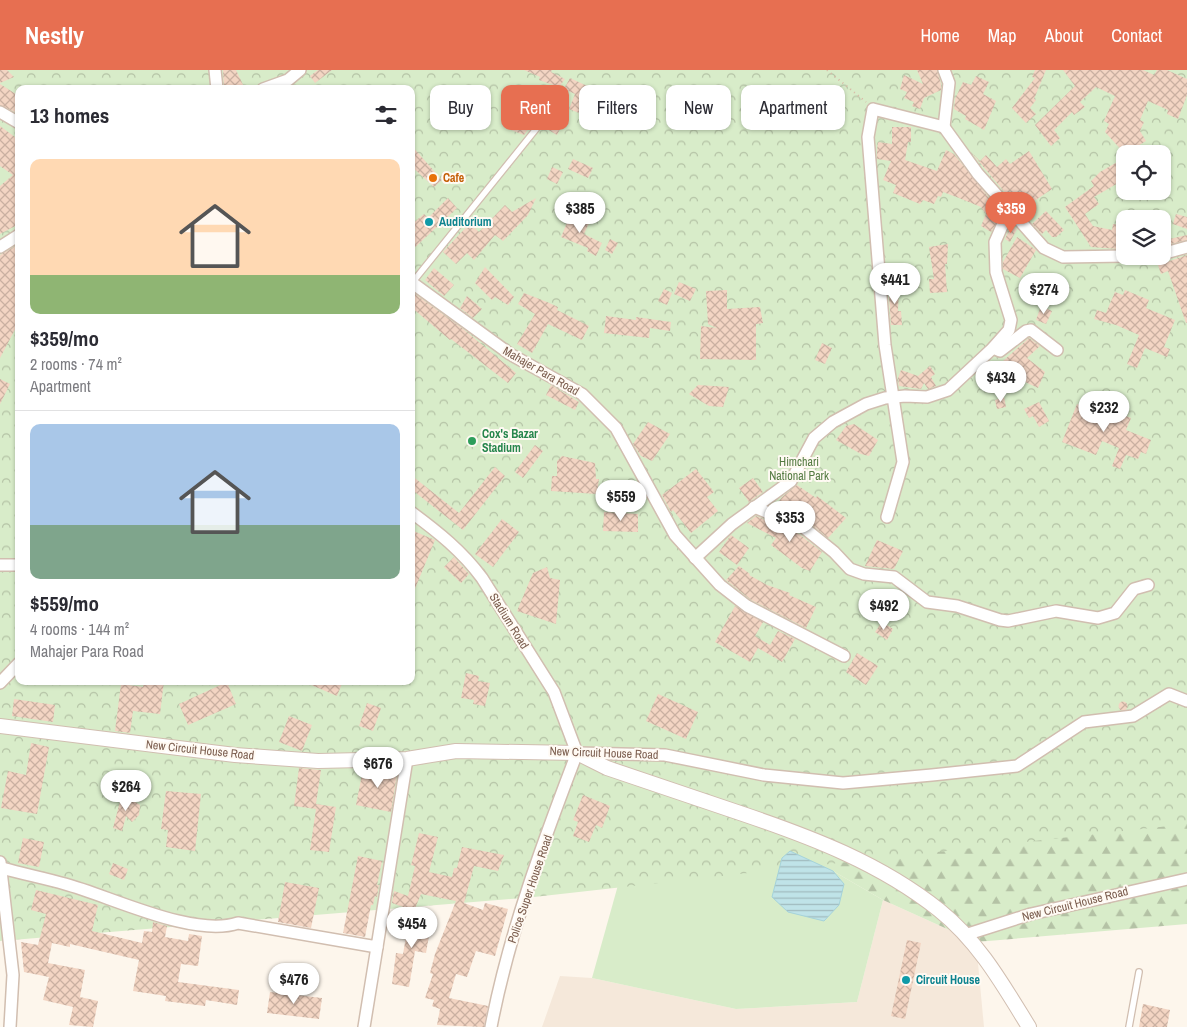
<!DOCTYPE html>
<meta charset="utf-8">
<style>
:root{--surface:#fff;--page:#f2f2f3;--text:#2b2b33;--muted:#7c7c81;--line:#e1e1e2;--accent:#e76f51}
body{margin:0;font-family:"Archivo Narrow",sans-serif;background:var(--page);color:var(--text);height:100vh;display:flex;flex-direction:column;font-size:19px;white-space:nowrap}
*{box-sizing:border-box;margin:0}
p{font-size:16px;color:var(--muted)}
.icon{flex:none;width:28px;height:28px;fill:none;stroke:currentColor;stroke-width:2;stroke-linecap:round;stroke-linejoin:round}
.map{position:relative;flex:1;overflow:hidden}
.side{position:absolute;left:15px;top:15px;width:400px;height:600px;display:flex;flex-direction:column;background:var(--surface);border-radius:10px;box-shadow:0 1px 4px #0004}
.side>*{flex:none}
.top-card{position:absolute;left:430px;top:15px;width:475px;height:45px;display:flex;gap:10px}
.buttons{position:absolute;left:1116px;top:75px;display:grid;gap:10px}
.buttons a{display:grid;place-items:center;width:55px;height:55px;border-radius:10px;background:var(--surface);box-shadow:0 1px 4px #0004;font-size:25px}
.price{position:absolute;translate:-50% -42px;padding:0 11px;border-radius:18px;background:#fff;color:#222;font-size:16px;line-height:32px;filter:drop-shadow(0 1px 2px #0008)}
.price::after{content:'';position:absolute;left:50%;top:30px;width:15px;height:11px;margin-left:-8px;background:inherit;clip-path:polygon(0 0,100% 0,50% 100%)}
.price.current{background:var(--accent);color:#fff}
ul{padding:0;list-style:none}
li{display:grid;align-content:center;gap:10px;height:265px;padding:0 15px}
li+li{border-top:1px solid var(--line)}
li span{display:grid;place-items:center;height:155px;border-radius:10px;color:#555}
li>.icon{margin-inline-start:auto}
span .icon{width:90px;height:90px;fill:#fffc;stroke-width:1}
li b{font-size:21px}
h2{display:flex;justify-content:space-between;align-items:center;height:60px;padding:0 15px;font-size:21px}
.chip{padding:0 18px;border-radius:10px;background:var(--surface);box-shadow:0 1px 4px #0004;font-size:18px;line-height:45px}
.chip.current{background:var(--accent);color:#fff}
header{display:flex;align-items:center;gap:30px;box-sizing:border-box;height:70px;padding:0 25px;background:var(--accent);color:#fff}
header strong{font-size:24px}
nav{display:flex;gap:28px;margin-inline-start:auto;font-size:18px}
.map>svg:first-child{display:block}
.residential{fill:#f5e8da}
.grass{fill:#d8ecc9}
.forest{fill:url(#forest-firs)}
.park{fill:url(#park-crowns);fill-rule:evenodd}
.water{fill:url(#water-rules);stroke:#a5d3da}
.building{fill:url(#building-cross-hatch)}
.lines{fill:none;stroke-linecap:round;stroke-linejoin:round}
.service-casing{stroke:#d1beb0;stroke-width:8}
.minor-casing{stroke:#d1beb0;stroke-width:14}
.tertiary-casing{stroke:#d1beb0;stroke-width:16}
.path{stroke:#d9b8a5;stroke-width:2;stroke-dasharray:1 4;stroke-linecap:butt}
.service{stroke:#fff;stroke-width:5.5}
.minor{stroke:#fff;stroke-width:11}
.tertiary{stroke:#fff;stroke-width:14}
.food-dot{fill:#e8710a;stroke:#fffaf3;stroke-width:2}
.culture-dot{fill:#0f9aa8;stroke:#fffaf3;stroke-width:2}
.leisure-dot{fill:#2e9e5b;stroke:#fffaf3;stroke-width:2}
.labels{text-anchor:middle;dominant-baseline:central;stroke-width:4;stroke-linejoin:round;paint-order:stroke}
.food-label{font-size:12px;font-weight:bold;fill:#c56008;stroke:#fffaf3;text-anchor:start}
.culture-label{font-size:12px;font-weight:bold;fill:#0d838f;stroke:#fffaf3;text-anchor:start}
.street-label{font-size:12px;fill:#7a5c4d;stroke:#fffaf3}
.leisure-label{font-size:12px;font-weight:bold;fill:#27864d;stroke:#fffaf3;text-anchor:start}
.park-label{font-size:12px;fill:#537a41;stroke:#fffaf3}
</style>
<header>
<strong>Nestly</strong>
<nav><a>Home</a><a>Map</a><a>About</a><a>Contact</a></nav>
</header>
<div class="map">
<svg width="1187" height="957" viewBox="0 0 1187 957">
<defs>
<pattern id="forest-firs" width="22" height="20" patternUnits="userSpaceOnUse" patternTransform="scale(1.25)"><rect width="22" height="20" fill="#d8ecc9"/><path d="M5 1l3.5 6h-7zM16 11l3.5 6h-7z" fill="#b4c2a5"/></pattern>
<pattern id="park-crowns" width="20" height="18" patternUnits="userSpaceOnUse" patternTransform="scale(1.25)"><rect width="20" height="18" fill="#d8ecc9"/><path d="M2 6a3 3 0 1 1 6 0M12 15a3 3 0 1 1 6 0" fill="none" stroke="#b4c2a5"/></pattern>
<pattern id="water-rules" width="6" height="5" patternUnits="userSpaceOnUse" patternTransform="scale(1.25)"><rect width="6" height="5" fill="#bfe3e8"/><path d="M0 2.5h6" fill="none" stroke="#a0bbbe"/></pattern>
<pattern id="building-cross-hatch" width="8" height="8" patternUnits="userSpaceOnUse" patternTransform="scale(1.25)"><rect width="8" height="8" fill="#f3d5c3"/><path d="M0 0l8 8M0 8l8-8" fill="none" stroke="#cab0a1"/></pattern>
</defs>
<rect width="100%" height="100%" fill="#fdf6ec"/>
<polygon class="residential" points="883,830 976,872 984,957 542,957 560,906 592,908 736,939 857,932"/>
<polygon class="grass" points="641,733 790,781 833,801 883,830 857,932 736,939 592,908"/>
<polygon class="forest" points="1187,604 1187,854 976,872 883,830 833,801 790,781"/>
<path class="park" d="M 0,0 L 1187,0 L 1187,754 L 534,827 L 0,871 ZM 19,19 L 411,19 L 411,611 L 19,611 ZM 1125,84 L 1162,84 L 1162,121 L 1125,121 ZM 1125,149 L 1162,149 L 1162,186 L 1125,186 Z"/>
<polygon class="water" points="790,781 833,801 844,814 839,835 824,851 788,842 772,827 782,788"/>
<g class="building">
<polygon points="0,0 7,0 14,7 0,13"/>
<polygon points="223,0 236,0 245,19 224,19"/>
<polygon points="318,0 332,0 315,13 310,6"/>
<polygon points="524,0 552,0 551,2 565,9 559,17 539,10 540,7"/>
<polygon points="917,0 937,0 941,14 941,20 924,28 920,39 912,36 914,32 904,28 907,22 900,19 904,5 923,14"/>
<polygon points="1035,0 1046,0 1034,29 1036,30 1030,38 1036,44 1026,53 1012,38 1035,8 1032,7"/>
<polygon points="1063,0 1143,0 1154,5 1157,0 1167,0 1187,9 1187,25 1178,49 1167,44 1168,40 1148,31 1140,50 1144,52 1140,61 1146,71 1125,84 1105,62 1109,54 1104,51 1115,26 1096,17 1080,32 1085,37 1074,45 1072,42 1054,60 1060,68 1051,76 1035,55 1075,16"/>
<polygon points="976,6 989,12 983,24 996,31 984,60 965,49 966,46 954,39 955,29 963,12 971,15"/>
<polygon points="570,8 598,21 591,40 587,38 584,45 569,39 575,24 564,19"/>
<polygon points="0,14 19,26 19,44 0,35"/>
<polygon points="527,38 538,46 524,65 511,60"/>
<polygon points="551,50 561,57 557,65 547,59"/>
<polygon points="0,56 19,70 19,154 0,164 0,116 13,105 0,96"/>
<polygon points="892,57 911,57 911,72 908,72 905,90 937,101 946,80 954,84 1002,144 991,162 981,156 986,144 981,137 959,128 943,122 941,127 938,126 934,134 923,130 920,134 893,123 896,115 883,110 891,91 877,89 877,80 878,72 892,74"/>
<polygon points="411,75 442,110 434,117 411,96"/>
<polygon points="1029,81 1052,119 1027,136 1022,128 1018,132 1016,128 1012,131 971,82 980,91 986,85 997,97 1006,89 1010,94"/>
<polygon points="573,89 593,98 588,108 568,99"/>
<polygon points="1119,91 1125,93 1125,109 1094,127 1099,134 1085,144 1093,156 1112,160 1113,154 1122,155 1118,179 1091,177 1065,137 1094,116 1091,111 1100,102"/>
<polygon points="552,97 563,102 557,114 547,109"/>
<polygon points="448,128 457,138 411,181 411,164 416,160 411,155 424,144 428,148"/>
<polygon points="536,128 528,145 503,171 495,165 474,190 467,183 456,194 443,182 470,153 479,162 505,135 512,142"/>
<polygon points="1046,141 1064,160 1056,167 1052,167 1046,160 1042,164 1032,154"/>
<polygon points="571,143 590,151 584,164 602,173 596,186 587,181 588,178 561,167"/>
<polygon points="1176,144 1187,147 1187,159 1173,154"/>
<polygon points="1011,156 1017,159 1010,172 1005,169"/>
<polygon points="1187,165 1187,170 1167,175 1165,170"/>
<polygon points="1017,167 1036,180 1020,208 1003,199 1003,192"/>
<polygon points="610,169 618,173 612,184 605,180"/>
<polygon points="19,174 19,252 0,288 0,185"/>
<polygon points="948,174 947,194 945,194 947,222 930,223 929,209 934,209 929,177"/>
<polygon points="1187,185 1187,253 1186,253 1168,201 1161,204 1158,195"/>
<polygon points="485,197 514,227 508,235 495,227 492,230 475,213"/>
<polygon points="434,198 454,215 444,226 425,210"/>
<polygon points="679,212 696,219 690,231 674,224"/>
<polygon points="888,214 899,214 898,241 901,241 902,255 891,255"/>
<polygon points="664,219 672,223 667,235 658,231"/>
<polygon points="727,220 727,239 760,237 763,253 756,254 756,290 700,289 701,256 717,258 708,254 706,221"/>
<polygon points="1125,220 1149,230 1146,238 1175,250 1164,277 1170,279 1167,287 1145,278 1137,298 1127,294 1139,265 1116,255 1094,249 1097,240 1106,243 1115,222 1123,225"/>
<polygon points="411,221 462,258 516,303 508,313 451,269 450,270 411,237"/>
<polygon points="524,223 547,232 558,237 557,240 589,256 582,270 548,254 532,283 517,274 535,244 518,234"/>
<polygon points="467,226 482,239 473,248 460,238"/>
<polygon points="1041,236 1052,241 1046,254 1036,250"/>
<polygon points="606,246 636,250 636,247 671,252 670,261 650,258 649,268 604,263"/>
<polygon points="1029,268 1040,276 1027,288 1045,302 1038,318 1023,311 1018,317 1012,313 1003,291"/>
<polygon points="822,273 832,278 825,294 815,290"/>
<polygon points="930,296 935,304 931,307 936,316 928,319 924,313 921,319 899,316 898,308 901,300 918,306"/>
<polygon points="0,309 10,314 0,334"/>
<polygon points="551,315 579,332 575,340 546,325"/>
<polygon points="698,315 729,317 723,337 709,336 689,324"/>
<polygon points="1004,327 1006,337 997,339 995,330"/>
<polygon points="1039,332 1049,351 1039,357 1033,346 1029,348 1024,339"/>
<polygon points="1083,333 1097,337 1099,335 1131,348 1126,360 1151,370 1146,384 1141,382 1138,389 1126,385 1120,399 1112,396 1119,378 1102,371 1096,385 1062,372 1077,334 1082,336"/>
<polygon points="648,352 670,364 652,391 641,386 633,374"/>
<polygon points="854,354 878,370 869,386 861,384 836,370 846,356"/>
<polygon points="535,375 543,381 523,408 515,402"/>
<polygon points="562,386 595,393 596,409 599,409 597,424 551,421 552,406 557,406 557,391"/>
<polygon points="495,397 505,406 463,460 411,419 411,405 459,443"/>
<polygon points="696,399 714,422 707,427 718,441 691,463 673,440 671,442 662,425"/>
<polygon points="753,408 763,422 749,432 739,418"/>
<polygon points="797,415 816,428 817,426 846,448 828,468 806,450 775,437 782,427"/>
<polygon points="604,442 638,444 638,462 603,461"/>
<polygon points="756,446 799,464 822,482 810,501 802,498 771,475 776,468 747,453"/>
<polygon points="502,449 519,462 493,497 475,484"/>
<polygon points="411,460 435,470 412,526 411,525"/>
<polygon points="731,465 749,478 737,495 719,482"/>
<polygon points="877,470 903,481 894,499 865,496"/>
<polygon points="454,487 469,504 461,513 444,497"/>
<polygon points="739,496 750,504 749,505 767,515 790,523 789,525 816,537 806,558 751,530 726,510"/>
<polygon points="547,497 550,508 560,510 556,554 517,541 533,503"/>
<polygon points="735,536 763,552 755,566 770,575 778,561 795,569 782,592 758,578 750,592 715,572"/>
<polygon points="882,552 893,559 887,570 875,562"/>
<polygon points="857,583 878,596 866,615 846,602"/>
<polygon points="466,603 479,606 478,611 490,613 485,636 473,634 474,630 461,628"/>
<polygon points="144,611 164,611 160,644 133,641 130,663 115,661 121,614 143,617"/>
<polygon points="302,611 343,611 337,626"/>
<polygon points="227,612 236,634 188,655 179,634"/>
<polygon points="658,624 698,642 686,669 646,651"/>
<polygon points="14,629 55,635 53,652 12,646"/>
<circle cx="1123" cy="636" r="4.5"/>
<polygon points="367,633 381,638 373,661 359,656"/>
<polygon points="289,646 312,655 302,681 279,672"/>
<polygon points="31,673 49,677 37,744 1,738 8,701 26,705"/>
<polygon points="299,698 321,700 316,734 336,737 329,782 310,780 316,739 294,736"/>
<polygon points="398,698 391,742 356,735 363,699"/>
<polygon points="166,721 201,724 195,781 166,777 168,760 161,759"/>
<polygon points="122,724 140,735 139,745 132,752 126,746 122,761 113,758"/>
<polygon points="583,725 610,736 602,758 596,755 589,772 573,766 578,752 573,750"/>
<polygon points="419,763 438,767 429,802 452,807 454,798 457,798 462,777 504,785 498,801 474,796 464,833 483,840 485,833 508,839 495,886 476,881 467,907 456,904 449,928 488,936 484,957 437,955 440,939 432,936 434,930 425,928 433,904 430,903 435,884 456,831 421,824 414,841 392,833 394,821 408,826 415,796 411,795"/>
<polygon points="23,768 44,772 39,797 18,793"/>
<polygon points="358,786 382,791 377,815 379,815 377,827 375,826 373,835 371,835 365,867 343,863"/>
<polygon points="113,793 128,799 124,810 109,804"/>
<polygon points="285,812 319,818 311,858 278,852"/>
<polygon points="36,820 98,835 92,861 142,873 144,861 152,862 153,852 167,856 165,867 188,871 189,864 202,866 198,896 181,894 178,912 239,920 237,935 206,930 205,936 165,931 166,926 133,921 139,890 70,874 70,877 52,873 48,893 85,900 80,927 98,931 93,957 69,955 73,937 43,930 49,907 24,902 21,872 38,875 46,844 31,840"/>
<polygon points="410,844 432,848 426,883 415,881 409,917 392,914 396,883 403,884"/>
<polygon points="907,870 921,873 905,949 891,946"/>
<polygon points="270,922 322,928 319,949 267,943"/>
<polygon points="1143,934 1170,940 1167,957 1139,957"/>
</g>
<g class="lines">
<g class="service-casing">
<g id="service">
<polyline points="412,213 561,28"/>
<polyline points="1129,957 1139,902"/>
</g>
</g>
<g class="minor-casing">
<g id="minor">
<polyline points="215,0 217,19"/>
<polyline points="263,19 288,10 300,0"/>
<polyline points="0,42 19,53"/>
<polyline points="944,57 978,104 1044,178 1063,187 1125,186"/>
<polyline points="0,177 19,165"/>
<polyline points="1162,184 1187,177"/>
<polyline points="411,212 510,284 582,324 616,358 675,465 720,515 747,536 844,586"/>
<polyline points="993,278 1000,281 1026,261 1031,260 1057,280"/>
<polyline points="754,437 803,457 834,482 850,499 864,504 894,507 927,532 957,536 1000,550 1008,551 1056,541 1098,548 1115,543 1134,519 1148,515"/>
<path d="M 411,442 C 438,462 462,481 482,508 L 554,622 L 577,683"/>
<polyline points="887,447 903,392 885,275 868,67 873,39 944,57 949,13 944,0"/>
<polyline points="695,488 732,454 791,411 814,368 833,352 866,334 885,328 905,326 927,327 948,320 993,278 1009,260 1011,250 996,202 995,172 1002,156 1013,142"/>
<polyline points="0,495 19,495"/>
<polyline points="0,613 19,593"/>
<polyline points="578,683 665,685 764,705 843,713 932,705 1017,696 1084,652 1133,646 1169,624 1187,631"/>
<polyline points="0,792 13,905 10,957"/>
<path d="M 2,798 C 23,804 44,808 65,814 C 110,826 193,868 238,853 L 377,877 L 407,689"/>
<polyline points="965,865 1031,844 1187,809"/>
<polyline points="364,957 377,877"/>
<path d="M 491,957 C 509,863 543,772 577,683"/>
</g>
</g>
<g class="tertiary-casing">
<path id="tertiary" d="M 0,656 L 235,685 L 318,691 L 407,689 L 456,681 L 577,683 L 607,698 C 651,713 695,728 740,743 C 811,767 880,793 939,840 C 979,872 1003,915 1029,957"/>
</g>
<polyline class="path" points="827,0 866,32"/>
<use href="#service" class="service"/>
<use href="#minor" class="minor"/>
<use href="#tertiary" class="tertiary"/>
</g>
<circle class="food-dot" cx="433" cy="108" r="5"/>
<g class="culture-dot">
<circle cx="429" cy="152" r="5"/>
<circle cx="906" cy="910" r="5"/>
</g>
<circle class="leisure-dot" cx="472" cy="371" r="5"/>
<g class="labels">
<g class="food-label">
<text x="443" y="108">Cafe</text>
</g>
<g class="culture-label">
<text x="439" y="152">Auditorium</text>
<text x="916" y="910">Circuit House</text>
</g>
<g class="street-label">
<text transform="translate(541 301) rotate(30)">Mahajer Para Road</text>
<text transform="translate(509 551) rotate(58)">Stadium Road</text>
<text transform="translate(200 680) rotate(6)">New Circuit House Road</text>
<text transform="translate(604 683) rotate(2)">New Circuit House Road</text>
<text transform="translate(530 819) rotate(-71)">Police Super House Road</text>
<text transform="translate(1075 834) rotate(-14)">New Circuit House Road</text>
</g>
<g class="leisure-label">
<text x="482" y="364">Cox's Bazar<tspan x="482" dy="14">Stadium</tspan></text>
</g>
<g class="park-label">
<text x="799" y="392">Himchari<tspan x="799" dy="14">National Park</tspan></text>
</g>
</g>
</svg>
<div class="buttons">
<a><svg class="icon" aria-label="locate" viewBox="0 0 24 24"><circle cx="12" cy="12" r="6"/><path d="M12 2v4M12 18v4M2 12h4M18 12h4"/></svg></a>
<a><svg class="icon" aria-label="layers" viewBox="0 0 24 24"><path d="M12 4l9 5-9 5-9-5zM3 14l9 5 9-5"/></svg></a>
</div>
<b class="price" style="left:580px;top:164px">$385</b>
<b class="price current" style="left:1011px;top:164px">$359</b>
<b class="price" style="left:895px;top:235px">$441</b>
<b class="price" style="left:1044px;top:245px">$274</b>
<b class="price" style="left:1001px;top:333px">$434</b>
<b class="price" style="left:1104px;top:363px">$232</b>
<b class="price" style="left:621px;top:452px">$559</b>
<b class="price" style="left:790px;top:473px">$353</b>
<b class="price" style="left:884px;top:561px">$492</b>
<b class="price" style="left:378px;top:719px">$676</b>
<b class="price" style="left:126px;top:742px">$264</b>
<b class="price" style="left:412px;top:879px">$454</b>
<b class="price" style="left:294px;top:935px">$476</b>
<div class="top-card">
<a class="chip">Buy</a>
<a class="chip current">Rent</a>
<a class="chip">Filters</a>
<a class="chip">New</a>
<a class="chip">Apartment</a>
</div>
<section class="side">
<h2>13 homes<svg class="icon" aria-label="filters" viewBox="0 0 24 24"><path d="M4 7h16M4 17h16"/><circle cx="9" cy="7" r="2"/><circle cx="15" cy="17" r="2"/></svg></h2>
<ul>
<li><span style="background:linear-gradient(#ffd9b3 75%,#8fb573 0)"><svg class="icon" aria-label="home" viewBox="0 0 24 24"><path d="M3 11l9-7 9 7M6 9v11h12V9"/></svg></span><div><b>$359/mo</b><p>2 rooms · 74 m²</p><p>Apartment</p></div></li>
<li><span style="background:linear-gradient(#a9c7e8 65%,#7fa58c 0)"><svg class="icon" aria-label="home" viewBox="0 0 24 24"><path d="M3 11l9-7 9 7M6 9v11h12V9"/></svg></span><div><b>$559/mo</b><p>4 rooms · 144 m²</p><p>Mahajer Para Road</p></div></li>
</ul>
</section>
</div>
